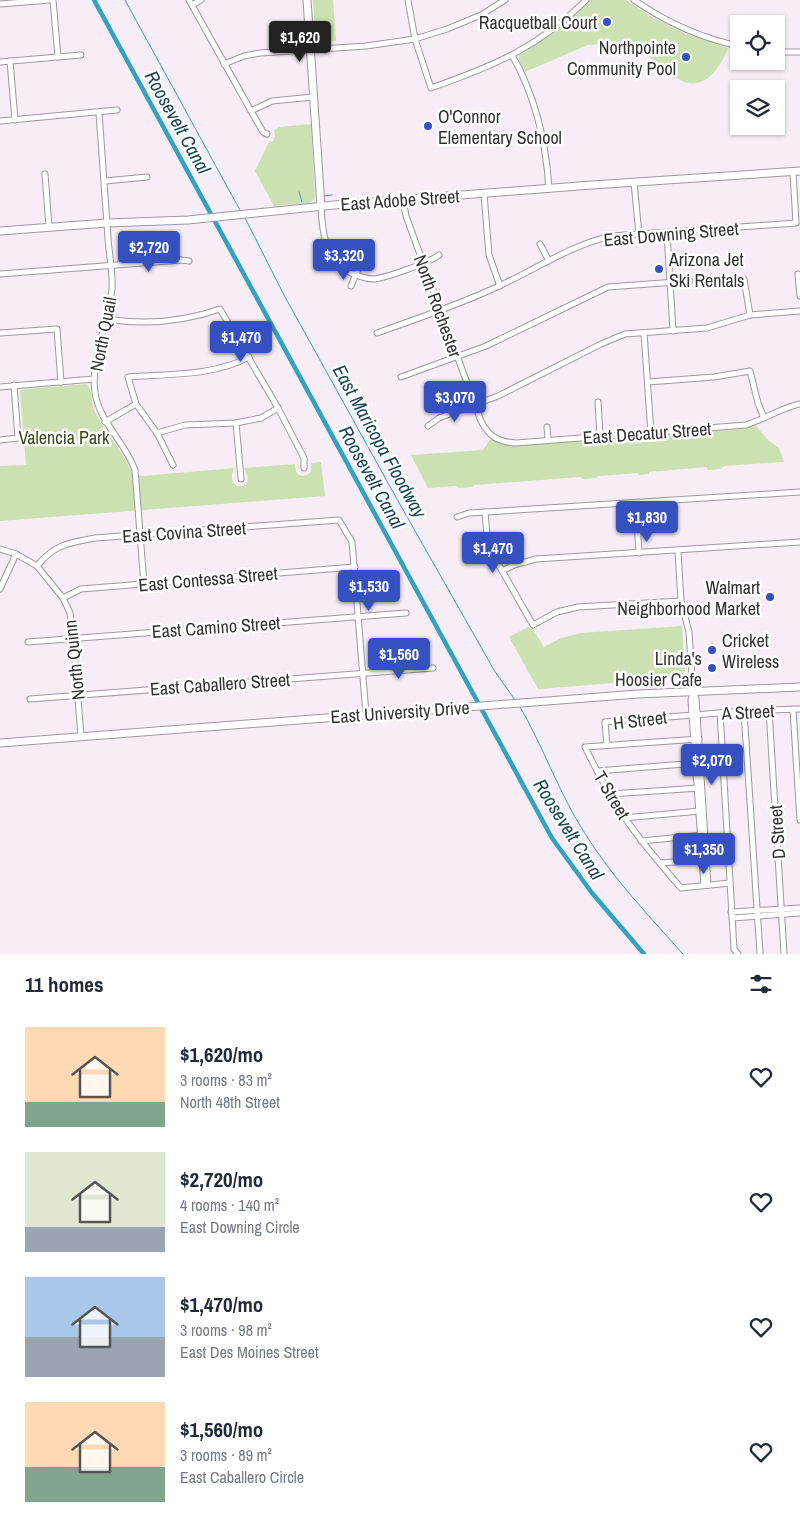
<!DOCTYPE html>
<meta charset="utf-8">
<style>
:root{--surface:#fff;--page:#f2f2f3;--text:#1f2937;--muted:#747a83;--accent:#3550c1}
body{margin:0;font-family:"Archivo Narrow",sans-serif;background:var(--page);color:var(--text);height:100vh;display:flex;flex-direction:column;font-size:19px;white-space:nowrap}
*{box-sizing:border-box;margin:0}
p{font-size:16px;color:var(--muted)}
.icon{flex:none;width:28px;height:28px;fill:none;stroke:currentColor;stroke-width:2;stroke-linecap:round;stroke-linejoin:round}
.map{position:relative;height:954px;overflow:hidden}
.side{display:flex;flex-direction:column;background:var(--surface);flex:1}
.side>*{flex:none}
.buttons{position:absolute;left:730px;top:15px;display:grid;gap:10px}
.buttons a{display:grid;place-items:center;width:55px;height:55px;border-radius:0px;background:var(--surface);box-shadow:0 1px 4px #0004;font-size:25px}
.price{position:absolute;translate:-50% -42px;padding:0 11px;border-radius:5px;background:var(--accent);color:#fff;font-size:16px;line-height:32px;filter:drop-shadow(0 1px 2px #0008)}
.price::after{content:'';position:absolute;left:50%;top:30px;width:15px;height:11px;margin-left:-8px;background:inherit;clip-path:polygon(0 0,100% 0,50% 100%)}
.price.current{background:#222;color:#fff}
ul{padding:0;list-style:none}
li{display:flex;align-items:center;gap:15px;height:125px;padding:0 25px}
li span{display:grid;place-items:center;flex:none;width:140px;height:100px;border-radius:0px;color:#555}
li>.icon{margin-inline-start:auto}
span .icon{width:60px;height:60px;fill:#fffc;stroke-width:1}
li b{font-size:21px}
h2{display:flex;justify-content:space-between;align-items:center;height:60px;padding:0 25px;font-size:21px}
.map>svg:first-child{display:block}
.green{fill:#cce1b2}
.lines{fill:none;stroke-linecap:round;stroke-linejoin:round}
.stream{stroke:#32a2c1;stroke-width:1}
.canal{stroke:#32a2c1;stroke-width:4.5}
.street-casing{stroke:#9e979f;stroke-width:7}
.secondary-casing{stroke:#9e979f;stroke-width:9}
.street{stroke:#fff;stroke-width:5}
.secondary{stroke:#fff;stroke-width:7}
.poi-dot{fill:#3550c1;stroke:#fff;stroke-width:2}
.labels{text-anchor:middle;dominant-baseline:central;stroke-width:5;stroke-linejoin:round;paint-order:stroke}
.poi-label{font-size:18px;fill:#343135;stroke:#fff;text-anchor:end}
.street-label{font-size:18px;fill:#343135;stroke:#fff}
.park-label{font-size:18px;fill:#354913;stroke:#fff}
.water-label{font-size:19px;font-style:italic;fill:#164553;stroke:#fff}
</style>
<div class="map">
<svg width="800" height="954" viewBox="0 0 800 954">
<rect width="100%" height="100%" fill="#f6edf7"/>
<g class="green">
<polygon points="313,0 333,0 336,41 316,42"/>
<path d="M 590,0 L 626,0 L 650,16 L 686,34 L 728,48 C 721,67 704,93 680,80 C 664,72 652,55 635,49 C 620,44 604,43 588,45 L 525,72 L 519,60 L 519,55 L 557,30 Z"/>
<polygon points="311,124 315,199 309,203 274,206 255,171 269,142 273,141 275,136 274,130 279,127"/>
<path d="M 87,384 C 93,392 91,405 96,414 C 107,435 123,451 132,473 L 142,476 L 235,468 L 232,474 L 232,481 L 237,486 C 251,488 249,477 244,468 L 295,464 L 296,472 C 301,478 307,477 311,471 L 311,463 L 321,462 L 325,496 L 0,521 L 0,466 L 26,465 L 20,391 L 24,389 Z"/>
<polygon points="756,426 767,439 779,448 784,462 724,466 721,469 708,470 706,467 649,472 649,474 639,475 638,473 598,476 596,478 582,479 580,477 474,485 472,487 459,488 456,486 428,488 411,455 483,450 491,438 499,443 515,446 742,429"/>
<polygon points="682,626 685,671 680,678 538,689 509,637 528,627 533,629 544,647 561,638 581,633"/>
</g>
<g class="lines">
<g class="stream">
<polyline points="125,0 241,212"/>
<polyline points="299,192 302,202"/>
<polyline points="324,196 332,195"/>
<polyline points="245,218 284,295 393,492 494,670 515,700"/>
<path d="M 519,705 C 543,746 558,791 584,832 C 611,876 648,915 683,954"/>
</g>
<polyline class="canal" points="94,0 552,838 592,893 644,954"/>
<g class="street-casing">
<g id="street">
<polyline points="53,0 58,57"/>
<polyline points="189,0 251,111 263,132 267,134"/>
<path d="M 408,0 L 415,39 L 431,88 C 491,67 540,47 586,0"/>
<path d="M 634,0 C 666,22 700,38 739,46"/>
<polyline points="0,4 50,0"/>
<polyline points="192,5 201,0"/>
<polyline points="776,52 800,52"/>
<path d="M 512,55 C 536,97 546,141 549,189"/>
<polyline points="10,61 15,120"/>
<polyline points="0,62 81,55"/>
<polyline points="224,64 244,56 260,53 366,46 415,39 447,29 481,15 505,0"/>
<polyline points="251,111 272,101 313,97"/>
<path d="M 99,113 C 102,155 105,197 108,238 C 109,254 113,272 112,288 C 109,323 90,357 95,393 C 100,423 125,442 135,470 L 144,584"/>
<polyline points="0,121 117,110"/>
<polyline points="45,174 49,227"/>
<polyline points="105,181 147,177"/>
<polyline points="634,182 639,235"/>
<polyline points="484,194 489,255 500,286"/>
<path d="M 403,200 L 406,216 L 481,421 C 489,437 499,442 516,443 L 746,425 C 765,419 781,408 800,404"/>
<path d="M 321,206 C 322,231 325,261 351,273 C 358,276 366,279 374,279 C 383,278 391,275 400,272 C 413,267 427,264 439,255"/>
<polyline points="667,233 673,331"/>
<polyline points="540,244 549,261"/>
<polyline points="0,274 181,260 189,261"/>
<polyline points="798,274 800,296"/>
<polyline points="744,279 750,315"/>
<polyline points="351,286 361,262"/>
<path d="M 106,319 C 145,325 183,322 220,309 L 278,408 L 304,458 L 304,468"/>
<polyline points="0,333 57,329 61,382"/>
<path d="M 377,333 C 418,318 462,304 501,285 C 538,268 573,244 612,236 L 796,223 L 793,172"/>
<polyline points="644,333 651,433"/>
<polyline points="401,377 486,346 608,287 690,281"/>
<polyline points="648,382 714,377 750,371 758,403 764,418"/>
<polyline points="0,387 94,379"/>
<polyline points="598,402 600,436"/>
<polyline points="105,422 136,404"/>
<polyline points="236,423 241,479"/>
<polyline points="428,426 439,418 498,396 601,344 625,334 707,328 750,315 800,311"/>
<polyline points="547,427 548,440"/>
<polyline points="157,433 185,425 236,423 261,418 278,408"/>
<polyline points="0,440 18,438 14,385"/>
<path d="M 173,465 L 157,433 L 136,404 L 128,377 C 168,374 214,376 249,357"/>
<polyline points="636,503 639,553"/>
<polyline points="485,512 487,536 492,553 533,625 557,612 578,607 681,601"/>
<polyline points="457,517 469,513 485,512 800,492"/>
<polyline points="0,549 16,554"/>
<polyline points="678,551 681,601 689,632 693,691 696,699 708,885"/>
<path d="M 37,566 C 55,544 68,543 95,538 L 339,520 L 352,542 L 366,714"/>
<polyline points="502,571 514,565 536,559 800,542"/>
<polyline points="0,589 16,554 37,566 63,598 70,613 73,638 81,736"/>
<polyline points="63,598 81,589 355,567"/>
<polyline points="28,642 406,613"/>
<polyline points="693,692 691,700 704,885"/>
<polyline points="30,699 433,668"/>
<polyline points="793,709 800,820"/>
<polyline points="769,710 784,954"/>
<polyline points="744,711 760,954"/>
<polyline points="720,713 734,949 738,954"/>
<path d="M 699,739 L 585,747 C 597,771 609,796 625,818 C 642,843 661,865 681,888 L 730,883"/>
<polyline points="607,745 605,722 744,711 800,709"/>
<polyline points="597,771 697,763"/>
<polyline points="610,794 699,788"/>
<polyline points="624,818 700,811"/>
<polyline points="641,841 703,835"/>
<polyline points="660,863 704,860"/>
<polyline points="731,912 800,908"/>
<polyline points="732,918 800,913"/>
</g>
</g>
<g class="secondary-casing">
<g id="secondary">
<polyline points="307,0 321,206"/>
<polyline points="0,231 107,223 188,220 344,204 592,185 800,171"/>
<polyline points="0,743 638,694 800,687"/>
</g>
</g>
<use href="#street" class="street"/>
<use href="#secondary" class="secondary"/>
</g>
<g class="poi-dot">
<circle cx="607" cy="22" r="5"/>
<circle cx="686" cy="57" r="5"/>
<circle cx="428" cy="126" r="5"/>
<circle cx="659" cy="269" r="5"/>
<circle cx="770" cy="597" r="5"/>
<circle cx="712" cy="650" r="5"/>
<circle cx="712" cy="668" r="5"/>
</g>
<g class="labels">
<g class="poi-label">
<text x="597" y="22">Racquetball Court</text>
<text x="676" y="47">Northpointe<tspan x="676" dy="21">Community Pool</tspan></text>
<text x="438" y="116" text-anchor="start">O'Connor<tspan x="438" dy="21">Elementary School</tspan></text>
<text x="669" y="259" text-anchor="start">Arizona Jet<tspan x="669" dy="21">Ski Rentals</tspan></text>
<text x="760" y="587">Walmart<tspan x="760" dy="21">Neighborhood Market</tspan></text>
<text x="722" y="640" text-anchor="start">Cricket<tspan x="722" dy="21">Wireless</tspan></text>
<text x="702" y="658">Linda's<tspan x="702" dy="21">Hoosier Cafe</tspan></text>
</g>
<g class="street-label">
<text transform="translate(400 200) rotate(-4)">East Adobe Street</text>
<text transform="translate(671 234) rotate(-5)">East Downing Street</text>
<text transform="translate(438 306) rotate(70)">North Rochester</text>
<text transform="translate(103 334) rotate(-79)">North Quail</text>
<text transform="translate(647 433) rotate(-4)">East Decatur Street</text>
<text transform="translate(184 532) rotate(-4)">East Covina Street</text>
<text transform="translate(208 579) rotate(-5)">East Contessa Street</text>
<text transform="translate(216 627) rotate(-4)">East Camino Street</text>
<text transform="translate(74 660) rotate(-96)">North Quinn</text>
<text transform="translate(220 684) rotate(-4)">East Caballero Street</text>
<text transform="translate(400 712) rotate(-4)">East University Drive</text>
<text transform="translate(748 712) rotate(-3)">A Street</text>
<text transform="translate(640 720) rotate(-7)">H Street</text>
<text transform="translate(612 795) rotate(59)">T Street</text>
<text transform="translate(777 832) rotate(-94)">D Street</text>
</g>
<g class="park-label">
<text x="64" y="437">Valencia Park</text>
</g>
<g class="water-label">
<text transform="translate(178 122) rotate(61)">Roosevelt Canal</text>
<text transform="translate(380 441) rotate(61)">East Maricopa Floodway</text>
<text transform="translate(372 477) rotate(61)">Roosevelt Canal</text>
<text transform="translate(569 829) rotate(58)">Roosevelt Canal</text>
</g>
</g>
</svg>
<div class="buttons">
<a><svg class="icon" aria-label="locate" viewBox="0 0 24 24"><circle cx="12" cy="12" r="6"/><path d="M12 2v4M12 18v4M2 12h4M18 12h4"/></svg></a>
<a><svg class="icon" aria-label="layers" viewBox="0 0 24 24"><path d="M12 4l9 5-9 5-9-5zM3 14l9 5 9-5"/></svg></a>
</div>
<b class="price current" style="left:300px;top:63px">$1,620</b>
<b class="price" style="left:149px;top:273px">$2,720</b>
<b class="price" style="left:344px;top:281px">$3,320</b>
<b class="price" style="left:241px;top:363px">$1,470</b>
<b class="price" style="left:455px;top:423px">$3,070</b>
<b class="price" style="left:647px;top:543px">$1,830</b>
<b class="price" style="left:493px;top:574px">$1,470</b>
<b class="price" style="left:369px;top:612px">$1,530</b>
<b class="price" style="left:399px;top:680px">$1,560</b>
<b class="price" style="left:712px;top:786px">$2,070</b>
<b class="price" style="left:704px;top:875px">$1,350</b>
</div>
<section class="side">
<h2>11 homes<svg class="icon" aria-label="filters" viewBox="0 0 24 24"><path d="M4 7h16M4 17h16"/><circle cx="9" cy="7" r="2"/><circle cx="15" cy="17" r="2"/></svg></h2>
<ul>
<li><span style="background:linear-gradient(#ffd9b3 75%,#7fa58c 0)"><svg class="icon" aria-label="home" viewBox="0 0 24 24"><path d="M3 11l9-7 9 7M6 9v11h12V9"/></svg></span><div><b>$1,620/mo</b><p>3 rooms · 83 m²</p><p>North 48th Street</p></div><svg class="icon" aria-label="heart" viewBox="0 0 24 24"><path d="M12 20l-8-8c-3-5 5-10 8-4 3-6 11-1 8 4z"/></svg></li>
<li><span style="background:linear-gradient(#dfe7d0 75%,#9aa5b1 0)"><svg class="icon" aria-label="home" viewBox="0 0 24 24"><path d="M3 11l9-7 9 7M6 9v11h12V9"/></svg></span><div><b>$2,720/mo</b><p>4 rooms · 140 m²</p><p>East Downing Circle</p></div><svg class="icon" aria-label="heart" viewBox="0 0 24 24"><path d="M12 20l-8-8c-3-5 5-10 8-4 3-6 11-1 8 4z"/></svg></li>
<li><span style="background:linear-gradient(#a9c7e8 60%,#9aa5b1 0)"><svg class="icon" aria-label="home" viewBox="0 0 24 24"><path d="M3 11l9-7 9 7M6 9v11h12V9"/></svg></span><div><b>$1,470/mo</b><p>3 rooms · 98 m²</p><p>East Des Moines Street</p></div><svg class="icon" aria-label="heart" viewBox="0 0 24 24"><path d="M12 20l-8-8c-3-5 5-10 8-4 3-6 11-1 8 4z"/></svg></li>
<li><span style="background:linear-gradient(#ffd9b3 65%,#7fa58c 0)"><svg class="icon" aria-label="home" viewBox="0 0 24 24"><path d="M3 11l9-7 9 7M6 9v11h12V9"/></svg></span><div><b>$1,560/mo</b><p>3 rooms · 89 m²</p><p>East Caballero Circle</p></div><svg class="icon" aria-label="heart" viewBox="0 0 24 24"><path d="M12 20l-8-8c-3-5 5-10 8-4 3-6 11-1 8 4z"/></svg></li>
</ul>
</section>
